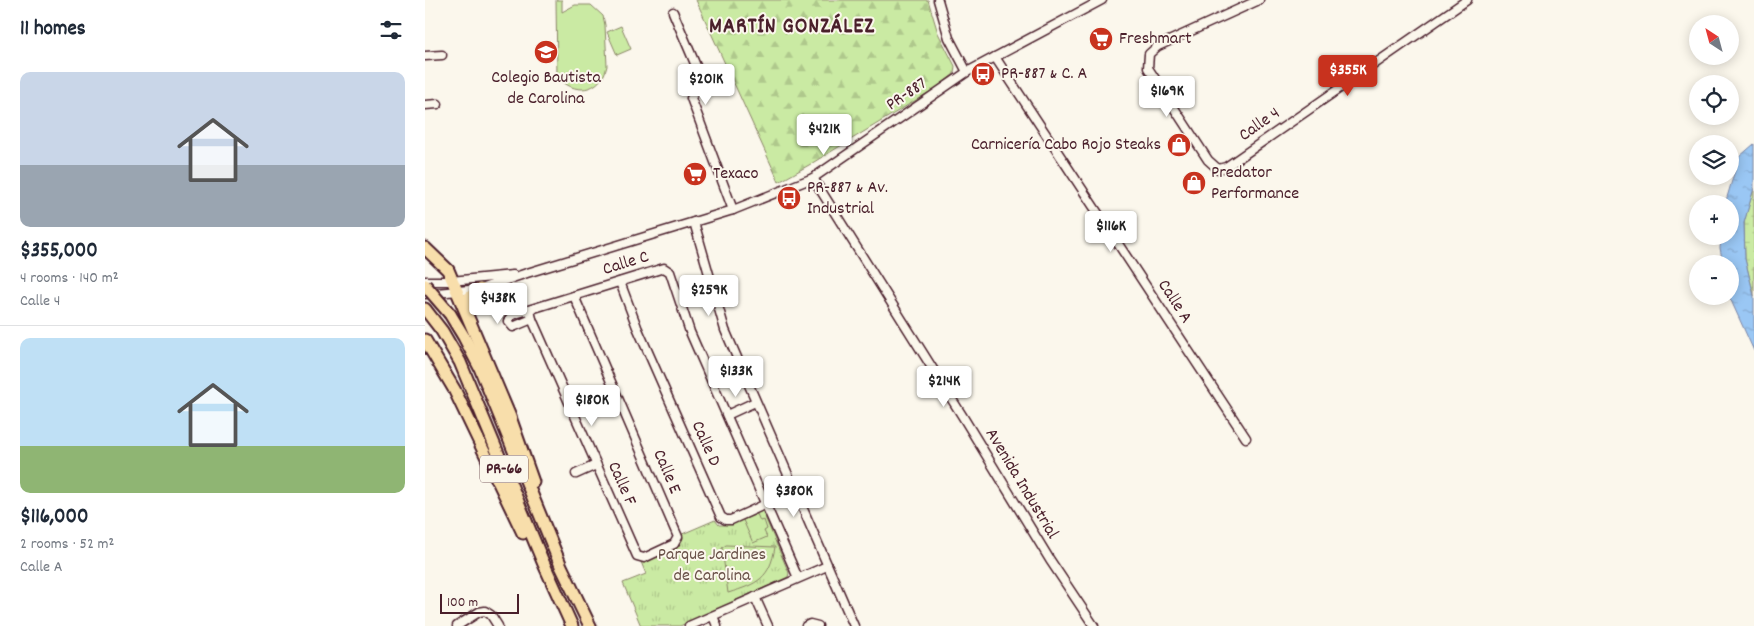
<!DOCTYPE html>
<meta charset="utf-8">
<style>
:root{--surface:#fff;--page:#f6f6f7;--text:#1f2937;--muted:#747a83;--line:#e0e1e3;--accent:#c8321e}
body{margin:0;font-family:Dekko,sans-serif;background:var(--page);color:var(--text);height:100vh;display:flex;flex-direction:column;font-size:19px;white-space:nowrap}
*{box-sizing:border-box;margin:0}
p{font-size:16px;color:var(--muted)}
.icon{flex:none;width:28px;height:28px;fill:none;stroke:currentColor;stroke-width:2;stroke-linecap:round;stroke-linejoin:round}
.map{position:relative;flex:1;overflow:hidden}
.details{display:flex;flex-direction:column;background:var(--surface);width:425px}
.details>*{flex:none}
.needle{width:32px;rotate:324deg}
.controls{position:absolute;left:1264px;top:15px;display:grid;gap:10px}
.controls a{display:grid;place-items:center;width:50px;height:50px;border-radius:50%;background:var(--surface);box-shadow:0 2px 12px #0003;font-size:25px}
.scale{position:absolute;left:15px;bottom:12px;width:79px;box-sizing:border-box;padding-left:5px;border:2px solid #4a1f2b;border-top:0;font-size:14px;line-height:18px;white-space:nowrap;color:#4a1f2b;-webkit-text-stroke:4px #fbf7ec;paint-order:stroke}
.price{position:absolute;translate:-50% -42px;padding:0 11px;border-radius:5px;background:#fff;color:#222;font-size:16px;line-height:32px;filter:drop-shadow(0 1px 2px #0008)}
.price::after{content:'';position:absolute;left:50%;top:30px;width:15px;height:11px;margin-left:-8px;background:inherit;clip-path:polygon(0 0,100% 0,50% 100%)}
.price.selected{background:var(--accent);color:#fff}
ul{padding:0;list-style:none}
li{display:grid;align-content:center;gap:10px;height:265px;padding:0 20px}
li+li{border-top:1px solid var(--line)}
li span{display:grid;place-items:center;height:155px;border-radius:10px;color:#555}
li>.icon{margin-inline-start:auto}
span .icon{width:90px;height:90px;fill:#fffc;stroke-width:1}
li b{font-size:21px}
h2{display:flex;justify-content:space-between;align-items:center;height:60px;padding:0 20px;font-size:21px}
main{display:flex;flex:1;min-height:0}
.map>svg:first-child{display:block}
.forest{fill:url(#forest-firs);stroke:#8a8467}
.wetland{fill:url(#wetland-marsh);stroke:#8a8467}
.park{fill:url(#park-tufts);stroke:#8a8467}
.garden{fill:#caeaa3;stroke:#8a8467}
.water{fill:url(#water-ripples);stroke:#7a84a4}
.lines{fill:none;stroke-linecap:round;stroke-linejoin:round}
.minor-casing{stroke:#4a1f2b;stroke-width:11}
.highway-casing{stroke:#4a1f2b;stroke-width:15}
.minor{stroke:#fbf7ec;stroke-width:8}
.highway{stroke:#f8deab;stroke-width:11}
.highway-bridge-casing{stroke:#4a1f2b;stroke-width:15;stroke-linecap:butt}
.highway-bridge{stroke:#f8deab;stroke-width:11}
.labels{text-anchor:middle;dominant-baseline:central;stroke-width:4;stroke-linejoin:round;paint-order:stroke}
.shield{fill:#fbf7ec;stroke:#7f6065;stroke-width:1}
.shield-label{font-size:16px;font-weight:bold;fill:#4a1f2b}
.poi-label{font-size:18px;fill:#4a1f2b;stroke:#fbf7ec;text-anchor:start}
.street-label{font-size:18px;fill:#4a1f2b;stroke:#fbf7ec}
.park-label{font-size:18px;fill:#6a5249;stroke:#fbf7ec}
.district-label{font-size:22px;font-weight:bold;letter-spacing:1px;fill:#4a1f2b;stroke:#fbf7ec}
</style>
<main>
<section class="details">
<h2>11 homes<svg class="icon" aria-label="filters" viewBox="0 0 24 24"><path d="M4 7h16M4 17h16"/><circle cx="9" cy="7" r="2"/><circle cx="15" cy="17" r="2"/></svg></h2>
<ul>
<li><span style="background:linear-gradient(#c9d6e8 60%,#9aa5b1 0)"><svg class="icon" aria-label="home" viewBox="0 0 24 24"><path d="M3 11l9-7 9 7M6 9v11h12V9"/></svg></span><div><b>$355,000</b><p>4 rooms · 140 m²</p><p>Calle 4</p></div></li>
<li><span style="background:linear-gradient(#bfe0f5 70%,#8fb573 0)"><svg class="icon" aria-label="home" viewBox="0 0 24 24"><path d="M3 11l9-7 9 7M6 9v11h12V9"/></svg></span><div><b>$116,000</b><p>2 rooms · 52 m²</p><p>Calle A</p></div></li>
</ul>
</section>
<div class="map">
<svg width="1329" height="626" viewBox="0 0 1329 626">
<defs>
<pattern id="forest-firs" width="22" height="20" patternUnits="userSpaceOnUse" patternTransform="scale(1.25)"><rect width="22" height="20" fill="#caeaa3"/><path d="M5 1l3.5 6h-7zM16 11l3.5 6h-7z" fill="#afc88c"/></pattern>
<pattern id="wetland-marsh" width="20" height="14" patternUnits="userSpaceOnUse" patternTransform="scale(1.25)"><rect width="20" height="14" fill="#caeaa3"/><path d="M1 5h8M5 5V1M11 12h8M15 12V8" fill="none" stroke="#afc88c"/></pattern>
<pattern id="park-tufts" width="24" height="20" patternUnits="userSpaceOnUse" patternTransform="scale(1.25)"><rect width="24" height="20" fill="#caeaa3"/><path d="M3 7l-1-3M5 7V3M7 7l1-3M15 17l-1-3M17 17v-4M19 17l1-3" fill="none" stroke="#afc88c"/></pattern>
<pattern id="water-ripples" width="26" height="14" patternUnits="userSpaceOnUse" patternTransform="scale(1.25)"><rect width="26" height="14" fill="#9ac7f4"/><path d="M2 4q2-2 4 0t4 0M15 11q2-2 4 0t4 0" fill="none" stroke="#86aad1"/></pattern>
</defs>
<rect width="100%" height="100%" fill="#fbf7ec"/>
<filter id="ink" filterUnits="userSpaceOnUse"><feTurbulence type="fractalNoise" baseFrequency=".02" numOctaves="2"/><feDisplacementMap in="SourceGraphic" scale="10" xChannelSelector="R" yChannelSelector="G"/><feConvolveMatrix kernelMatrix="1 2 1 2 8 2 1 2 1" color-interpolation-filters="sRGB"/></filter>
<g filter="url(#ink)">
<polygon class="forest" points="271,0 503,0 513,33 530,66 529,74 511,88 384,165 354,182"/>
<polygon class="wetland" points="1329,188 1329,296 1320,259 1319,222"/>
<polygon class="park" points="337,510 364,573 363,577 255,626 216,626 198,583 221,574 216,562 251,545 255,535 290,520 294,525 299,525"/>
<g class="garden">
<path d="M 131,0 L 137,0 L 137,12 L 150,5 L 166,5 L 178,16 L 180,25 L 182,66 C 176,93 148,96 132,76 Z"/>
<polygon points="196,26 206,49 192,55 182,32"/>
<polygon points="332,514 335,521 339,520 342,529 339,531 342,537 328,543 318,520"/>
<path d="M 301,545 L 350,547 C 345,578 333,584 303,593 L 297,548 Z"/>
</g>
<polygon class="water" points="1329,144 1329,188 1319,223 1320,259 1329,296 1329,351 1304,296 1305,264 1298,264 1295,248 1296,236 1305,236 1305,204 1300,204 1314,157"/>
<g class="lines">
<g class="minor-casing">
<g id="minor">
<polyline points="513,0 524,38 542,72"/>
<polyline points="834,0 733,46 724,54 723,68 783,160 793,169 801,167 1042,0"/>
<polyline points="248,12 277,80 266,98 308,210"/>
<polyline points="0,56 17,55"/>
<polyline points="570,57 821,438"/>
<polyline points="0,105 13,104"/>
<polyline points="388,178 538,417 625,560 669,626"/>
<polyline points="269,222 300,330 429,626"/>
<polyline points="0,281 26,281 88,275"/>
<polyline points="195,282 212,327 296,517 301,520 306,520 341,504"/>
<polyline points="0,294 55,289 102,273 308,210 388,178 542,72 677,0"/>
<polyline points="105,310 107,319 212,556 219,558 249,544 253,537 149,296"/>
<polyline points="107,319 88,327 83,321 87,315 239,268 245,272 265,332 373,578"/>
<polyline points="302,415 330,402"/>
<polyline points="151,474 171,465"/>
<polyline points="330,597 343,626"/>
<polyline points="288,616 292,626"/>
<polyline points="32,626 54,612 60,611 66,615 73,626"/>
<polyline points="264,626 402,566"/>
<polyline points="381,626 385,624 393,626"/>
</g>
</g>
<g class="highway-casing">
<g id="highway">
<polyline points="0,248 23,270 85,417 108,482"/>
<polyline points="0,309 17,331 35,362 118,562 147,626"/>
<polyline points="42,312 41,300 55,289"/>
<polyline points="25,314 39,337 55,368 136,566 165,626"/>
<polyline points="0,340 29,389 98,533"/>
</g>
</g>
<use href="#minor" class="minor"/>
<use href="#highway" class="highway"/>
<g class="highway-bridge-casing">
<polyline id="highway-bridge" points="0,285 25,314"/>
</g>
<use href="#highway-bridge" class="highway-bridge"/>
</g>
</g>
<defs>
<g id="supermarket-disc" transform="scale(1.25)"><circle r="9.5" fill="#c8321e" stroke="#fbf7ec"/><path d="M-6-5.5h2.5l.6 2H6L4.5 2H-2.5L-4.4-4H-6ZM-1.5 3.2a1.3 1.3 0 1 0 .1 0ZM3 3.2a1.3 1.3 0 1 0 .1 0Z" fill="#fff"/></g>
<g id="university-disc" transform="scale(1.25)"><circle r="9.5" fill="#c8321e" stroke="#fbf7ec"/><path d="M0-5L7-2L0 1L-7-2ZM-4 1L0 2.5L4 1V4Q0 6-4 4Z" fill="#fff"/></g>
<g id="bus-disc" transform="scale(1.25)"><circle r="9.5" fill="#c8321e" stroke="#fbf7ec"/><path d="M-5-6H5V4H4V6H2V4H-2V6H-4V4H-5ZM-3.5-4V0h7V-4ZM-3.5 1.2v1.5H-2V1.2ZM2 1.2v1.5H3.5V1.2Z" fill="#fff"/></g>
<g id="shop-disc" transform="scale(1.25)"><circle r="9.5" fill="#c8321e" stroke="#fbf7ec"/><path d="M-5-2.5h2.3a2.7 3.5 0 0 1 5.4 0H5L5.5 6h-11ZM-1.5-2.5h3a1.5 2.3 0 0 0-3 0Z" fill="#fff"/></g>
</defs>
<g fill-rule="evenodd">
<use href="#supermarket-disc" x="676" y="39"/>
<use href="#university-disc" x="121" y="52"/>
<use href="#bus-disc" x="558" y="74"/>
<use href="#shop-disc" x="754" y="145"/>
<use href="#supermarket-disc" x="270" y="174"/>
<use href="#shop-disc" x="769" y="183"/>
<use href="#bus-disc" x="364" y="198"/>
</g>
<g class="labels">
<rect class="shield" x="55" y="455.5" width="48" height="27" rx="4"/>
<g class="shield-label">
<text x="79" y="469">PR-66</text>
</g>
<g class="poi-label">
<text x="694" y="39">Freshmart</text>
<text x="576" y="74">PR-887 &amp; C. A</text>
<text x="121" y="78" text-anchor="middle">Colegio Bautista<tspan x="121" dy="21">de Carolina</tspan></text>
<text x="736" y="145" text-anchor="end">Carnicería Cabo Rojo Steaks</text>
<text x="786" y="173">Predator<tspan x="786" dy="21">Performance</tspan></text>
<text x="288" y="174">Texaco</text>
<text x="382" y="188">PR-887 &amp; Av.<tspan x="382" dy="21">Industrial</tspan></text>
</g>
<g class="street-label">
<text transform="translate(482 95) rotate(-34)">PR-887</text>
<text transform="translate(835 125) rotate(-35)">Calle 4</text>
<text transform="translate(201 264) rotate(-17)">Calle C</text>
<text transform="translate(749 302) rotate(57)">Calle A</text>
<text transform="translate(280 444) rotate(66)">Calle D</text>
<text transform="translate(241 472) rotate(67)">Calle E</text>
<text transform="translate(196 484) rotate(66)">Calle F</text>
<text transform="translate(596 484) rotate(59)">Avenida Industrial</text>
</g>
<g class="park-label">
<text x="287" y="555">Parque Jardines<tspan x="287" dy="21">de Carolina</tspan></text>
</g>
<g class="district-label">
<text x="367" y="27">MARTÍN GONZÁLEZ</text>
</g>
</g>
</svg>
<div class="controls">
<a><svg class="needle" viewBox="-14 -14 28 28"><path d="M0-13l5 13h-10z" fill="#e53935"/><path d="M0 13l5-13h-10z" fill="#747a83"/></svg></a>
<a><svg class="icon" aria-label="locate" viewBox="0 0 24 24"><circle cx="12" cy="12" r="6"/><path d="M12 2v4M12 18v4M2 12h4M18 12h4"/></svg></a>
<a><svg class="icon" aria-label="layers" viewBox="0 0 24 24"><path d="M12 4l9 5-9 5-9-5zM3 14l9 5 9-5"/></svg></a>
<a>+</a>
<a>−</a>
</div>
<div class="scale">100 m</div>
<b class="price selected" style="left:923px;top:97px">$355K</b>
<b class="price" style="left:281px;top:106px">$201K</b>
<b class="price" style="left:742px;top:118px">$169K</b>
<b class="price" style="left:399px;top:156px">$421K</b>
<b class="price" style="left:686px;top:253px">$116K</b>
<b class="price" style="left:284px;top:317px">$259K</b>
<b class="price" style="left:73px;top:325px">$438K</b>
<b class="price" style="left:311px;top:398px">$133K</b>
<b class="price" style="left:519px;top:408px">$214K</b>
<b class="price" style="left:167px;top:427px">$180K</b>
<b class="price" style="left:369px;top:518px">$380K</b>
</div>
</main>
